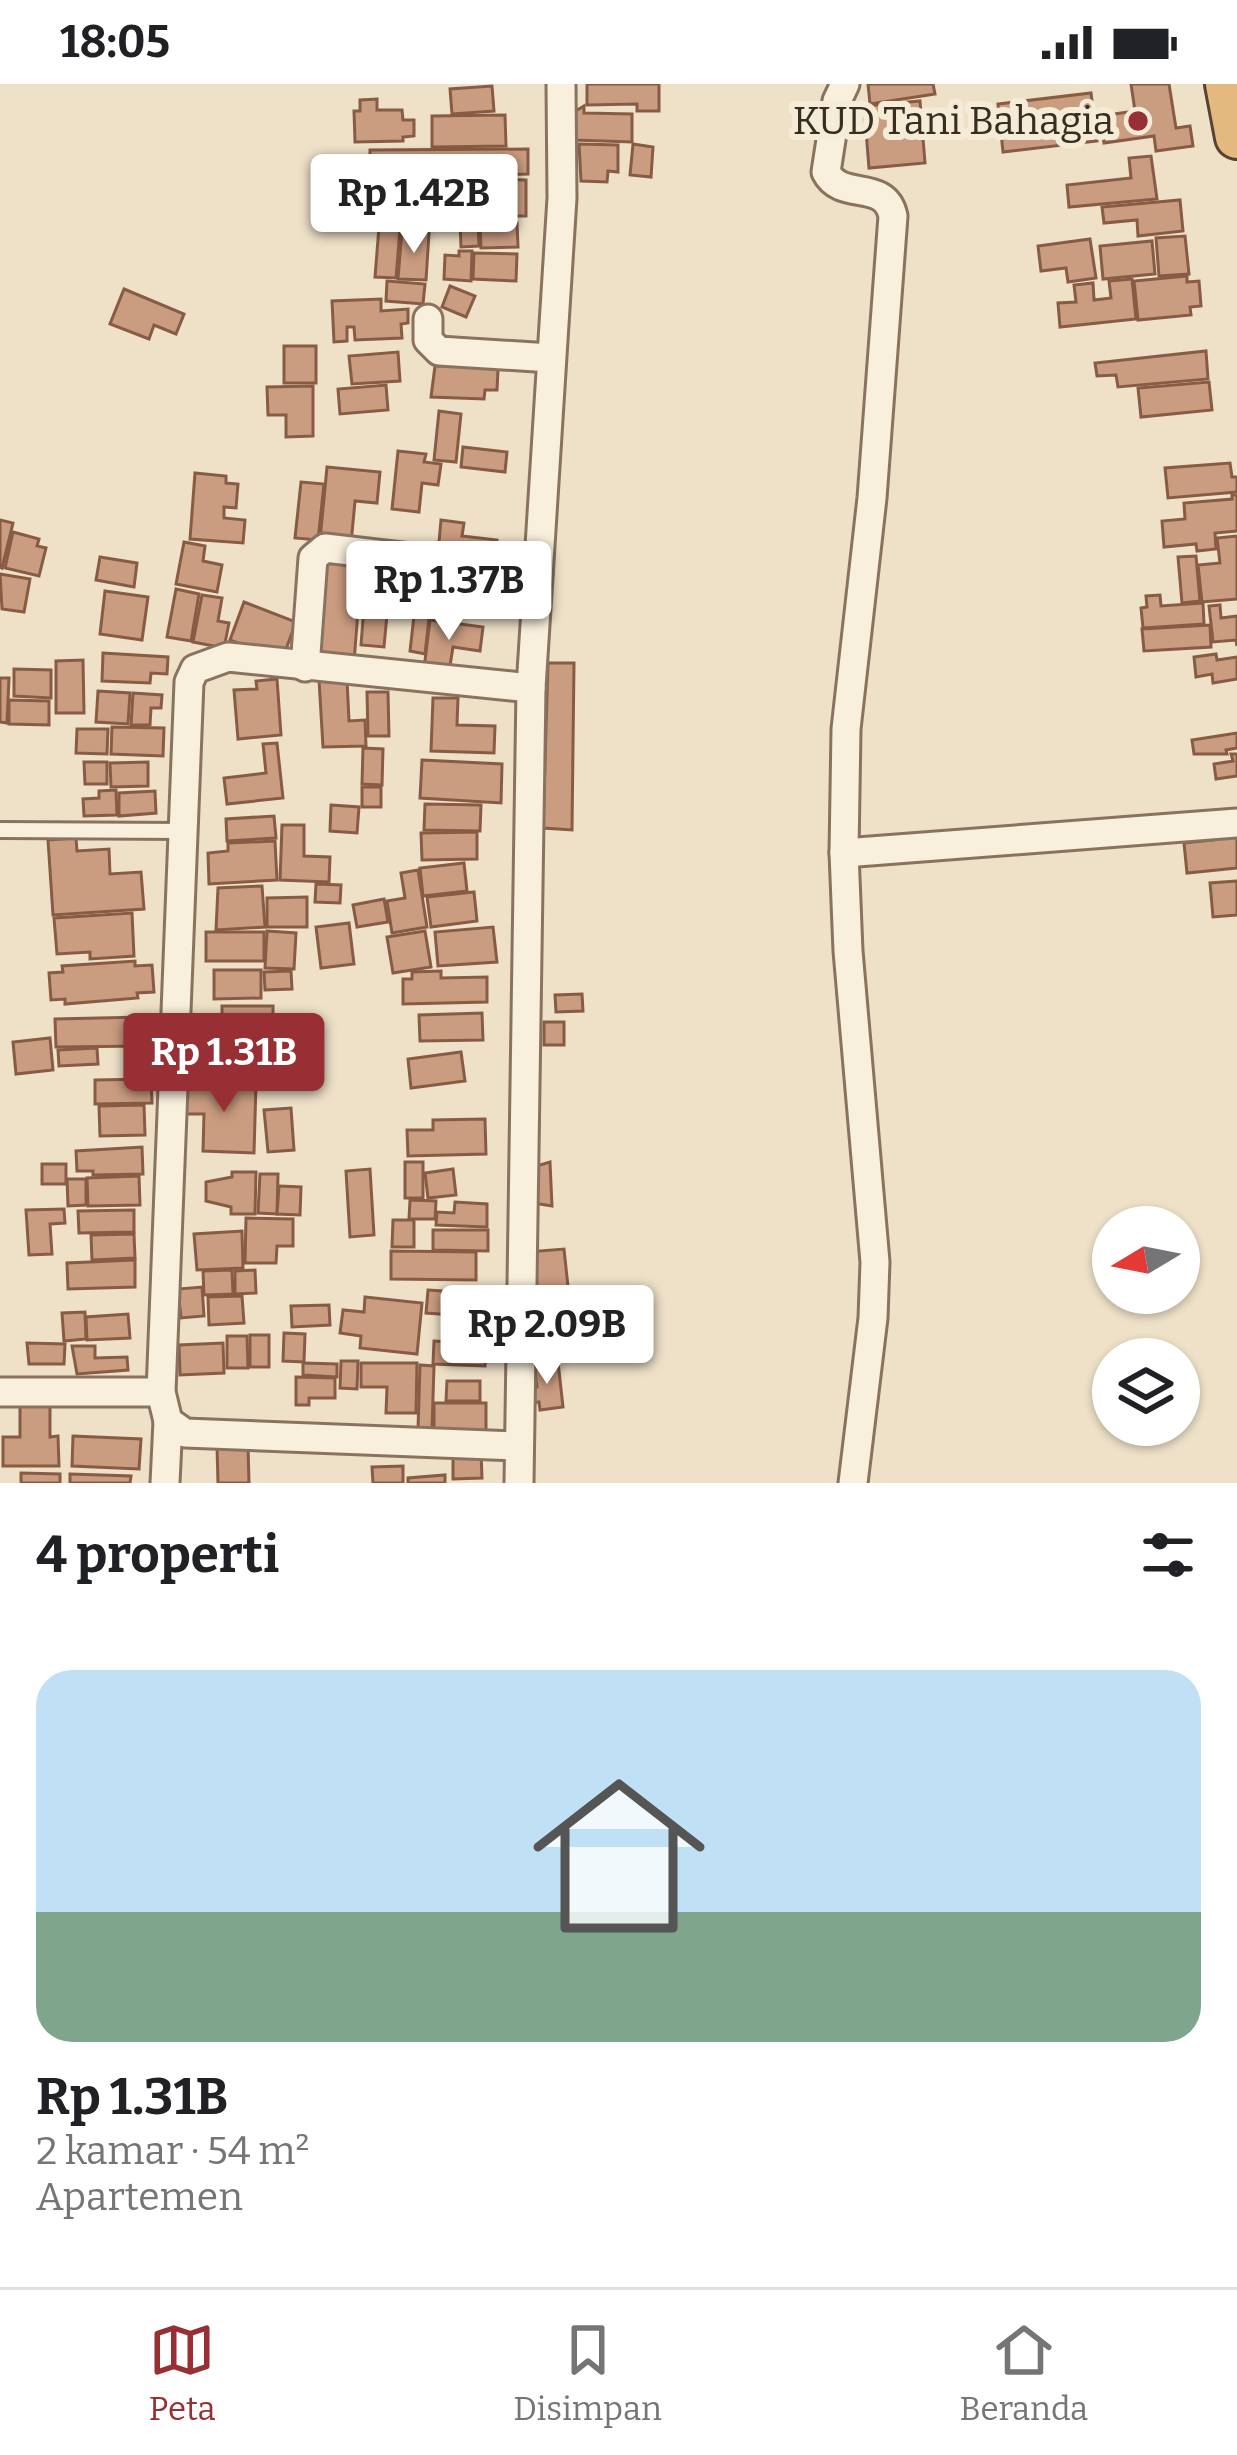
<!DOCTYPE html>
<html lang="id">
<meta charset="utf-8">
<style>
:root{--surface:#fff;--page:#f6f6f6;--text:#202124;--muted:#757577;--line:#e0e0e0;--accent:#972f34}
body{margin:0;font-family:Bitter,serif;background:var(--page);color:var(--text);height:100vh;display:flex;flex-direction:column;font-size:45px;white-space:nowrap}
*{box-sizing:border-box;margin:0}
p{font-size:39px;color:var(--muted)}
.icon{flex:none;width:66px;height:66px;fill:none;stroke:currentColor;stroke-width:2;stroke-linecap:round;stroke-linejoin:round}
.map{position:relative;height:1399px;overflow:hidden}
.side{display:flex;flex-direction:column;background:var(--surface);flex:1}
.side>*{flex:none}
.needle{width:78px;rotate:260deg}
.controls{position:absolute;left:1092px;top:1122px;display:grid;gap:24px}
.controls a{display:grid;place-items:center;width:108px;height:108px;border-radius:50%;background:var(--surface);box-shadow:0 3px 9px #0004;font-size:60px}
.price{position:absolute;translate:-50% -102px;padding:0 27px;border-radius:12px;background:#fff;color:#222;font-size:39px;line-height:78px;filter:drop-shadow(0 3px 6px #0008)}
.price::after{content:'';position:absolute;left:50%;top:72px;width:36px;height:27px;margin-left:-18px;background:inherit;clip-path:polygon(0 0,100% 0,50% 100%)}
.price.selected{background:var(--accent);color:#fff}
ul{padding:0;list-style:none}
li{display:grid;align-content:center;gap:24px;height:636px;padding:0 36px}
li span{display:grid;place-items:center;height:372px;border-radius:36px;color:#555}
li>.icon{margin-inline-start:auto}
span .icon{width:216px;height:216px;fill:#fffc;stroke-width:1}
li b{font-size:51px}
h2{display:flex;justify-content:space-between;align-items:center;height:144px;padding:0 36px;font-size:51px}
.status{display:flex;justify-content:space-between;align-items:center;height:84px;padding:0 60px;background:var(--surface);direction:ltr}
.status svg{height:33px;fill:currentColor}
.dock{display:flex;justify-content:space-around;align-items:center;height:168px;border-top:3px solid var(--line);background:var(--surface);font-size:33px;color:var(--muted)}
.dock a{display:grid;justify-items:center;gap:6px}
.dock .selected{color:var(--accent)}
.map>svg:first-child{display:block}
.building{fill:#ca9c80;stroke:#885c44;stroke-width:3}
.lines{fill:none;stroke-linecap:round;stroke-linejoin:round}
.service-casing{stroke:#89735e;stroke-width:20}
.minor-casing{stroke:#89735e;stroke-width:33}
.trunk-casing{stroke:#584231;stroke-width:48}
.service{stroke:#f8efdc;stroke-width:14}
.minor{stroke:#f8efdc;stroke-width:27}
.trunk{stroke:#e4b980;stroke-width:42}
.poi-dot{fill:#972f34;stroke:#f5ecd8;stroke-width:4.5}
.labels{text-anchor:middle;dominant-baseline:central;stroke-width:12;stroke-linejoin:round;paint-order:stroke}
.poi-label{font-size:39px;fill:#3a2c21;stroke:#f5ecd8;text-anchor:end}
</style>
<div class="status"><b>18:05</b><svg viewBox="0 0 49 12"><path d="M0 12V9h3v3zM5 12V6h3v6zM10 12V3h3v9zM15 12V0h3v12zM26 1h20v11H26zM47 4h2v5h-2z"/></svg></div>
<div class="map">
<svg width="1237" height="1399" viewBox="0 0 1237 1399">
<rect width="100%" height="100%" fill="#eee1c8"/>
<g class="building">
<polygon points="587,0 659,0 659,27 637,27 637,20 587,21"/>
<polygon points="868,0 933,0 935,10 870,20"/>
<polygon points="1131,0 1169,0 1176,44 1190,42 1193,62 1156,67 1154,52 1104,59 1100,32 1135,27"/>
<polygon points="492,2 494,27 452,30 450,5"/>
<polygon points="1091,9 1097,57 1003,68 998,20"/>
<polygon points="377,15 377,26 402,26 403,36 414,36 414,52 403,53 403,57 355,58 354,27 360,27 360,16"/>
<polygon points="920,17 925,79 869,84 864,22"/>
<polygon points="584,22 584,29 632,30 632,58 574,56 574,28"/>
<polygon points="505,31 506,62 432,63 432,32"/>
<polygon points="579,60 618,61 618,88 608,87 607,98 581,97"/>
<polygon points="633,60 653,63 651,93 630,91"/>
<polygon points="528,65 528,90 370,94 370,66"/>
<polygon points="1151,72 1157,115 1069,123 1067,101 1131,94 1129,74"/>
<polygon points="476,94 495,94 494,132 457,131 457,99 476,100"/>
<polygon points="496,95 526,96 526,132 495,132"/>
<polygon points="1180,116 1183,147 1138,152 1137,136 1104,139 1102,123"/>
<polygon points="478,137 479,162 461,163 460,138"/>
<polygon points="517,139 518,163 481,164 480,140"/>
<polygon points="379,143 400,145 396,194 375,193"/>
<polygon points="402,146 429,149 426,196 398,195"/>
<polygon points="1185,152 1189,190 1159,192 1156,154"/>
<polygon points="1090,155 1096,194 1068,198 1066,184 1041,187 1038,162"/>
<polygon points="1152,157 1155,190 1103,195 1100,162"/>
<polygon points="459,167 472,167 471,197 444,195 445,171 459,172"/>
<polygon points="474,169 517,170 516,197 473,195"/>
<polygon points="1187,192 1187,198 1199,197 1201,222 1190,223 1191,231 1138,236 1134,197"/>
<polygon points="1132,195 1136,235 1060,243 1058,219 1076,218 1074,201 1093,199 1094,216 1111,214 1109,197"/>
<polygon points="387,197 425,200 423,220 386,217"/>
<polygon points="450,202 475,212 466,233 442,223"/>
<polygon points="124,205 184,230 176,250 154,241 149,255 110,240"/>
<polygon points="381,215 381,227 408,225 408,239 401,240 402,254 355,256 354,243 347,243 347,257 334,258 332,217"/>
<rect x="284" y="262" width="32" height="37"/>
<polygon points="1206,267 1208,295 1118,303 1116,291 1097,292 1095,279"/>
<polygon points="398,268 400,297 352,300 349,272"/>
<polygon points="435,282 478,282 498,286 497,306 485,306 484,315 431,313"/>
<polygon points="1209,298 1212,326 1141,333 1138,304"/>
<polygon points="386,301 388,326 340,330 338,305"/>
<polygon points="313,302 313,352 286,353 286,331 268,331 267,303"/>
<polygon points="439,327 461,330 456,378 434,376"/>
<polygon points="463,363 507,368 505,388 461,383"/>
<polygon points="398,367 426,370 424,378 441,380 438,401 422,399 419,428 392,425"/>
<polygon points="1230,379 1232,393 1237,393 1237,408 1168,414 1165,384"/>
<polygon points="327,383 380,388 377,419 355,417 351,460 320,456"/>
<polygon points="195,389 226,392 226,399 238,400 236,424 224,423 224,434 245,436 243,459 190,455"/>
<polygon points="301,398 324,400 318,456 295,454"/>
<polygon points="1232,411 1237,411 1237,447 1215,449 1216,465 1197,467 1196,460 1164,463 1162,437 1185,435 1184,419 1232,415"/>
<polygon points="0,436 13,439 2,484 0,483"/>
<polygon points="441,436 464,439 462,452 497,456 495,476 438,469"/>
<polygon points="13,448 39,455 37,462 46,464 39,492 5,484"/>
<polygon points="1237,452 1237,515 1202,518 1198,481 1220,479 1217,454"/>
<polygon points="184,458 205,462 203,477 222,481 217,508 176,500"/>
<polygon points="1196,472 1200,517 1182,519 1178,473"/>
<polygon points="100,473 137,479 134,503 96,496"/>
<polygon points="324,476 362,476 354,578 317,576"/>
<polygon points="421,482 434,486 433,532 416,530"/>
<polygon points="367,485 417,489 413,532 387,530 384,563 361,561"/>
<polygon points="440,489 504,497 501,524 437,516"/>
<polygon points="0,490 30,495 24,528 2,525"/>
<polygon points="176,505 199,510 191,557 167,553"/>
<polygon points="105,507 148,513 142,556 100,550"/>
<polygon points="202,511 222,514 218,537 229,539 224,564 193,558"/>
<polygon points="1160,511 1161,522 1203,519 1204,540 1143,544 1141,524 1147,523 1146,512"/>
<polygon points="244,518 296,538 282,576 230,556"/>
<polygon points="1220,521 1221,534 1237,532 1237,562 1236,556 1213,558 1209,522"/>
<polygon points="414,532 429,534 425,570 410,567"/>
<polygon points="430,536 483,543 480,567 453,563 449,588 424,585"/>
<polygon points="1210,541 1211,563 1144,567 1142,545"/>
<polygon points="103,569 168,573 167,590 151,589 150,599 102,597"/>
<polygon points="1216,570 1217,576 1237,573 1237,595 1213,599 1212,590 1196,593 1194,573"/>
<polygon points="83,576 84,629 56,629 56,577"/>
<polygon points="548,579 574,579 572,746 543,744"/>
<polygon points="14,585 51,586 51,614 14,612"/>
<polygon points="0,594 9,594 7,639 0,638"/>
<polygon points="277,595 281,651 238,655 234,606 257,605 256,597"/>
<polygon points="347,595 349,637 365,636 366,662 323,663 319,596"/>
<polygon points="98,607 130,609 128,640 96,638"/>
<polygon points="367,608 388,608 389,652 368,652"/>
<polygon points="133,609 162,611 161,624 151,624 150,641 131,641"/>
<polygon points="433,614 458,614 457,641 495,642 494,669 431,667"/>
<polygon points="9,616 49,617 49,641 9,640"/>
<polygon points="112,643 164,644 163,672 111,670"/>
<polygon points="77,645 108,645 107,670 76,669"/>
<polygon points="1237,649 1237,664 1226,666 1227,670 1194,670 1192,656"/>
<polygon points="277,659 283,714 227,720 224,694 266,689 263,660"/>
<polygon points="363,664 383,665 382,701 362,700"/>
<polygon points="1231,670 1237,670 1237,692 1216,695 1214,680 1233,677"/>
<polygon points="422,676 502,680 501,719 420,714"/>
<polygon points="84,678 107,678 107,700 85,700"/>
<polygon points="148,678 148,702 111,703 110,679"/>
<rect x="362" y="703" width="19" height="20"/>
<polygon points="116,706 117,731 84,732 83,715 99,714 99,707"/>
<polygon points="155,707 156,729 119,732 119,709"/>
<polygon points="425,720 481,721 480,747 424,746"/>
<polygon points="331,721 359,723 357,749 330,747"/>
<polygon points="274,732 276,754 227,757 226,735"/>
<polygon points="282,741 304,741 304,772 330,773 329,798 280,796"/>
<polygon points="1237,743 1237,784 1187,789 1184,759 1213,756 1212,745"/>
<polygon points="477,748 477,775 422,776 421,749"/>
<polygon points="76,754 77,767 109,765 110,790 141,788 144,825 53,831 48,756"/>
<polygon points="275,757 277,796 209,800 208,769 228,767 228,759"/>
<polygon points="464,779 467,807 423,812 420,784"/>
<polygon points="418,786 427,843 392,849 387,817 405,814 401,789"/>
<polygon points="1237,797 1237,831 1213,833 1210,799"/>
<polygon points="316,800 341,801 340,819 315,818"/>
<polygon points="262,802 265,843 216,846 218,804"/>
<polygon points="474,808 477,837 431,843 427,813"/>
<polygon points="307,813 307,843 267,843 267,814"/>
<polygon points="384,815 388,838 357,843 353,821"/>
<polygon points="132,829 134,872 90,875 90,868 57,870 54,834"/>
<polygon points="349,839 354,880 321,884 316,843"/>
<polygon points="493,843 497,878 438,882 435,848"/>
<polygon points="267,847 296,849 294,885 265,884"/>
<polygon points="425,847 431,883 393,889 387,853"/>
<rect x="206" y="848" width="58" height="29"/>
<polygon points="135,877 135,882 152,881 154,908 137,909 138,914 65,920 65,915 51,916 49,889 63,888 62,882"/>
<polygon points="214,886 261,886 261,914 214,915"/>
<polygon points="291,887 292,905 265,906 264,888"/>
<polygon points="441,887 441,894 487,893 487,918 403,920 403,895 412,895 412,888"/>
<polygon points="582,910 583,927 556,928 555,911"/>
<rect x="222" y="922" width="51" height="24"/>
<polygon points="482,929 483,956 420,957 419,931"/>
<polygon points="143,933 143,962 56,963 55,935"/>
<rect x="544" y="938" width="20" height="23"/>
<polygon points="50,954 53,986 16,990 13,958"/>
<polygon points="255,954 285,954 286,991 255,991"/>
<polygon points="250,963 251,992 204,992 203,964"/>
<polygon points="97,964 98,980 59,982 58,966"/>
<polygon points="461,968 465,997 411,1004 408,975"/>
<polygon points="151,995 152,1019 95,1020 95,996"/>
<polygon points="186,998 256,1000 254,1069 203,1067 204,1030 185,1030"/>
<polygon points="144,1021 145,1051 100,1052 99,1022"/>
<polygon points="291,1024 294,1066 268,1068 264,1026"/>
<polygon points="485,1035 486,1070 408,1072 407,1046 433,1046 433,1036"/>
<polygon points="142,1063 143,1090 93,1091 93,1087 77,1087 76,1067"/>
<rect x="405" y="1078" width="18" height="36"/>
<polygon points="550,1078 552,1122 533,1119 533,1083"/>
<rect x="42" y="1080" width="24" height="20"/>
<polygon points="370,1085 374,1151 350,1153 346,1087"/>
<polygon points="453,1085 456,1111 428,1114 425,1089"/>
<polygon points="232,1088 256,1088 255,1130 231,1130 231,1123 206,1117 206,1098 232,1093"/>
<polygon points="260,1090 278,1090 277,1130 258,1129"/>
<polygon points="139,1092 140,1121 88,1122 87,1094"/>
<polygon points="67,1095 86,1095 86,1121 68,1122"/>
<polygon points="279,1102 301,1103 300,1131 277,1130"/>
<polygon points="410,1116 436,1117 435,1135 409,1135"/>
<polygon points="455,1118 487,1120 487,1143 436,1141 437,1128 454,1129"/>
<polygon points="64,1125 65,1139 50,1140 52,1170 29,1171 26,1126"/>
<polygon points="134,1126 134,1148 79,1149 78,1127"/>
<polygon points="246,1134 293,1135 293,1162 277,1162 276,1179 245,1179"/>
<polygon points="393,1136 414,1136 414,1163 392,1163"/>
<polygon points="433,1146 488,1146 488,1167 433,1166"/>
<polygon points="242,1147 243,1184 197,1186 194,1150"/>
<polygon points="134,1150 135,1174 92,1176 91,1151"/>
<polygon points="564,1165 569,1212 531,1215 526,1168"/>
<polygon points="391,1167 476,1168 476,1196 391,1195"/>
<polygon points="135,1176 135,1203 68,1205 67,1179"/>
<polygon points="232,1186 233,1210 204,1211 203,1187"/>
<polygon points="255,1186 256,1209 235,1210 235,1187"/>
<polygon points="202,1203 204,1232 181,1234 178,1205"/>
<polygon points="428,1206 485,1210 483,1233 426,1229"/>
<polygon points="242,1212 244,1239 209,1241 208,1213"/>
<polygon points="365,1213 422,1219 417,1270 360,1264 361,1252 340,1249 343,1226 364,1228"/>
<polygon points="329,1221 330,1241 292,1243 291,1222"/>
<polygon points="85,1228 86,1255 64,1257 62,1229"/>
<polygon points="128,1230 130,1254 87,1256 86,1233"/>
<polygon points="284,1249 305,1250 304,1278 283,1277"/>
<rect x="250" y="1251" width="19" height="32"/>
<polygon points="227,1252 247,1252 248,1284 227,1284"/>
<polygon points="434,1257 486,1260 485,1282 433,1280"/>
<polygon points="27,1259 65,1260 64,1280 29,1280"/>
<polygon points="223,1259 224,1289 180,1291 179,1261"/>
<polygon points="72,1262 95,1262 95,1274 127,1273 128,1286 77,1290"/>
<polygon points="341,1277 358,1277 357,1305 340,1304"/>
<polygon points="558,1278 563,1323 540,1326 539,1318 532,1319 529,1304 537,1303 534,1281"/>
<polygon points="303,1279 337,1280 337,1293 303,1291"/>
<polygon points="361,1279 417,1279 416,1329 386,1329 387,1303 361,1303"/>
<polygon points="420,1281 434,1282 432,1345 418,1345"/>
<polygon points="296,1293 335,1294 335,1314 309,1314 309,1321 296,1321"/>
<polygon points="447,1297 480,1297 480,1317 446,1317"/>
<rect x="434" y="1319" width="52" height="31"/>
<polygon points="20,1322 50,1322 50,1353 58,1352 59,1382 3,1382 3,1353 20,1353"/>
<polygon points="73,1352 141,1355 139,1385 72,1382"/>
<polygon points="248,1361 249,1399 218,1399 217,1362"/>
<polygon points="481,1368 482,1394 453,1395 453,1369"/>
<polygon points="403,1382 403,1399 373,1399 372,1383"/>
<polygon points="21,1389 60,1390 60,1399 21,1399"/>
<polygon points="70,1390 131,1392 130,1399 70,1399"/>
<polygon points="445,1391 445,1399 408,1399 408,1394"/>
</g>
<g class="lines">
<g class="service-casing">
<polyline id="service" points="0,746 184,747"/>
</g>
<g class="minor-casing">
<g id="minor">
<path d="M 845,0 L 837,17 L 826,88 C 841,118 885,94 893,132 L 872,414 L 846,645 L 844,769 L 848,867 L 875,1178 L 873,1234 L 853,1399"/>
<polyline points="428,235 428,256 439,267 551,274"/>
<polyline points="305,583 313,474 325,464 538,489"/>
<polyline points="844,769 1237,739"/>
<polyline points="0,1308 161,1308"/>
<polyline points="518,1362 185,1349 168,1337 161,1308 189,598 195,585 228,573 531,604"/>
<polyline points="165,1399 168,1337"/>
<polyline points="519,1399 531,604 562,114 561,0"/>
</g>
</g>
<g class="trunk-casing">
<polyline id="trunk" points="1227,0 1237,53"/>
</g>
<use href="#service" class="service"/>
<use href="#minor" class="minor"/>
<use href="#trunk" class="trunk"/>
</g>
<circle class="poi-dot" cx="1138" cy="37" r="12"/>
<g class="labels">
<g class="poi-label">
<text x="1114" y="37">KUD Tani Bahagia</text>
</g>
</g>
</svg>
<div class="controls">
<a><svg class="needle" viewBox="-14 -14 28 28"><path d="M0-13l5 13h-10z" fill="#e53935"/><path d="M0 13l5-13h-10z" fill="#757577"/></svg></a>
<a><svg class="icon" aria-label="layers" viewBox="0 0 24 24"><path d="M12 4l9 5-9 5-9-5zM3 14l9 5 9-5"/></svg></a>
</div>
<b class="price" style="left:414px;top:172px">Rp 1.42B</b>
<b class="price" style="left:449px;top:559px">Rp 1.37B</b>
<b class="price selected" style="left:224px;top:1031px">Rp 1.31B</b>
<b class="price" style="left:547px;top:1303px">Rp 2.09B</b>
</div>
<section class="side">
<h2>4 properti<svg class="icon" aria-label="filters" viewBox="0 0 24 24"><path d="M4 7h16M4 17h16"/><circle cx="9" cy="7" r="2"/><circle cx="15" cy="17" r="2"/></svg></h2>
<ul>
<li><span style="background:linear-gradient(#bfe0f5 65%,#7fa58c 0)"><svg class="icon" aria-label="home" viewBox="0 0 24 24"><path d="M3 11l9-7 9 7M6 9v11h12V9"/></svg></span><div><b>Rp 1.31B</b><p>2 kamar · 54 m²</p><p>Apartemen</p></div></li>
</ul>
</section>
<nav class="dock">
<a class="selected"><svg class="icon" aria-label="map" viewBox="0 0 24 24"><path d="M3 6l6-2 6 2 6-2v14l-6 2-6-2-6 2zM9 4v14M15 6v14"/></svg>Peta</a>
<a><svg class="icon" aria-label="saved" viewBox="0 0 24 24"><path d="M7 4h10v16l-5-4-5 4z"/></svg>Disimpan</a>
<a><svg class="icon" aria-label="home" viewBox="0 0 24 24"><path d="M3 11l9-7 9 7M6 9v11h12V9"/></svg>Beranda</a>
</nav>
